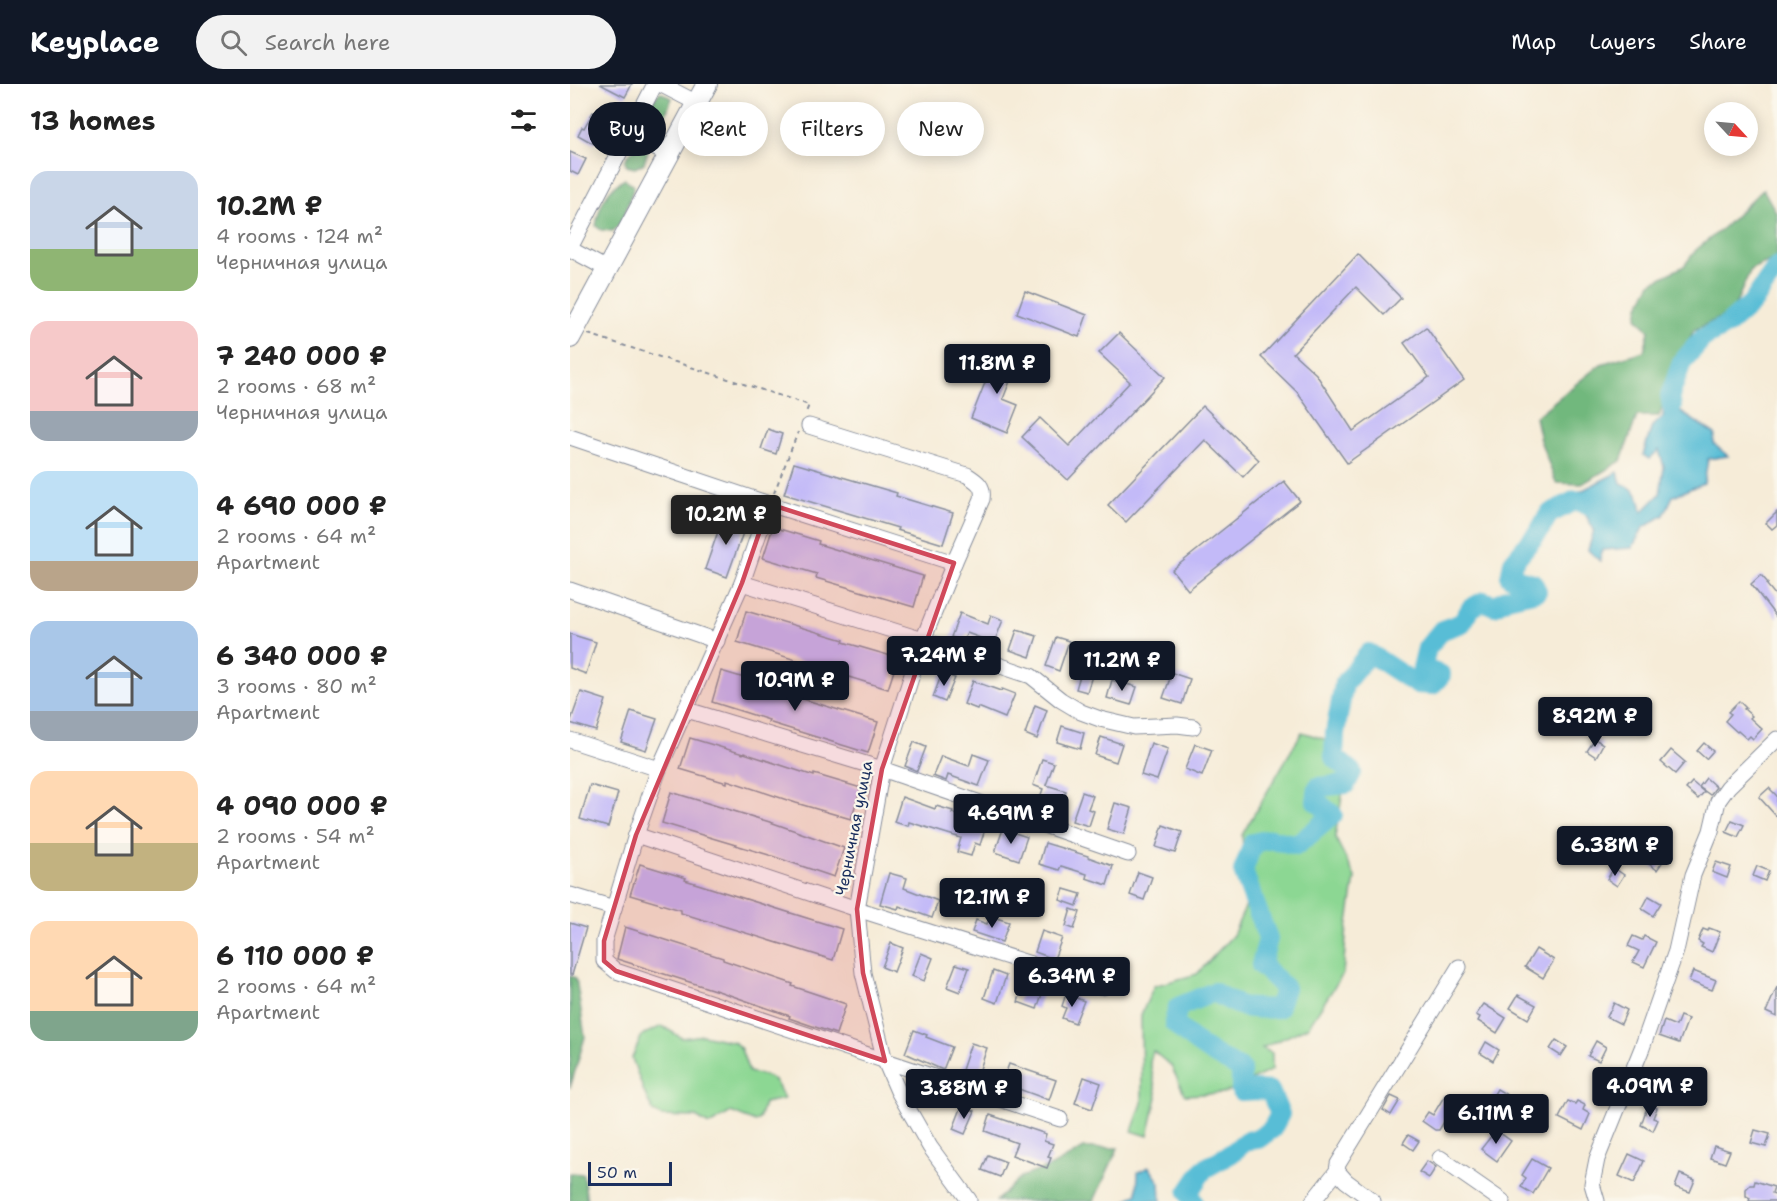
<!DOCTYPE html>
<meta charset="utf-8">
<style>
:root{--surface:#fff;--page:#f2f2f2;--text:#222;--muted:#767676;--accent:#111827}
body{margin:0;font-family:"Shantell Sans",sans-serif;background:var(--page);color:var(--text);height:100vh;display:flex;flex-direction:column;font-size:22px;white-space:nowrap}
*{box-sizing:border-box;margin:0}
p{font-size:20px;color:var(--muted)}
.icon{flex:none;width:33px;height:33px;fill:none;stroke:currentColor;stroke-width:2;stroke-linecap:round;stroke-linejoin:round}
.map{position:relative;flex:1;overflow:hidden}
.sheet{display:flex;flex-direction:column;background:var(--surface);width:570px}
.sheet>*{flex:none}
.guide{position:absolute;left:18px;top:18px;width:570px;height:54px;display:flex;gap:12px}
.needle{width:39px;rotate:116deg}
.controls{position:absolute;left:1134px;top:18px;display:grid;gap:12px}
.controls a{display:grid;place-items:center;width:54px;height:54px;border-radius:50%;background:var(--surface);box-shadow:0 3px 15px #0003;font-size:30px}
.scale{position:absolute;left:18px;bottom:15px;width:84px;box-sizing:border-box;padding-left:6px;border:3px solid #1b2f5e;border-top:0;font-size:16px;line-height:21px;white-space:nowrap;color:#1b2f5e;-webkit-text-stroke:4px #fbf7ec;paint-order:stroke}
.price{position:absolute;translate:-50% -51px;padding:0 14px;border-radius:6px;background:var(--accent);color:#fff;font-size:20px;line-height:39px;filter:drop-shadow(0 2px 3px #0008)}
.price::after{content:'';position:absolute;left:50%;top:36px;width:18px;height:14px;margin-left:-9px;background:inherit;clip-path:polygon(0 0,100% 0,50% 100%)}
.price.selected{background:#222;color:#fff}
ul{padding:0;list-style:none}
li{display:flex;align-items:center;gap:18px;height:150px;padding:0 30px}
li span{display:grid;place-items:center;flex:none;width:168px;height:120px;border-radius:18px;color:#555}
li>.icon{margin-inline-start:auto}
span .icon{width:72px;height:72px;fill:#fffc;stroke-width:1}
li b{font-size:26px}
h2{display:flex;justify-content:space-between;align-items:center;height:72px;padding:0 30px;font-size:26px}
.pill{padding:0 21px;border-radius:27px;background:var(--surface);box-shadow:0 3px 15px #0003;font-size:21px;line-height:54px}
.pill.selected{background:var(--accent);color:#fff}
header{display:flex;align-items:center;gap:36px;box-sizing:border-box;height:84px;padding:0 30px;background:var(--accent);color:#fff}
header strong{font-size:28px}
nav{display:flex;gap:33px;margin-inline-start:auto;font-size:21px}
.search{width:420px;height:54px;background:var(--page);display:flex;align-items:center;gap:15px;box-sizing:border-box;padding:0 21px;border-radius:33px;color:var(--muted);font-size:22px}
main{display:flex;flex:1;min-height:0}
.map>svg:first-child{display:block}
.green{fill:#8cd793;stroke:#548378;stroke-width:1.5}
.forest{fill:#71b87d;stroke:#46746e;stroke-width:1.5}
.water{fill:#58bdd6;stroke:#3a769a;stroke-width:1.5}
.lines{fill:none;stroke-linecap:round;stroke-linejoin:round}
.river{stroke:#58bdd6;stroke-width:20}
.building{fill:#c3baf8}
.minor-casing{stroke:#888e9b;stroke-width:17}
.major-casing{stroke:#888e9b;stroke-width:22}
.path{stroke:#888e9b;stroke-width:2;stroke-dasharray:4.5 4.5;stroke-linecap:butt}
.minor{stroke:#fff;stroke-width:15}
.major{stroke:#fff;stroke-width:20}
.marked{fill:#d1495b;fill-opacity:0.2;stroke:#d1495b;stroke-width:4.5;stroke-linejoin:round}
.labels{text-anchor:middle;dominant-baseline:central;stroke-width:4.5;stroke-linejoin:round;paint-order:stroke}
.street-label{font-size:16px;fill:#1b2f5e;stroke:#fbf7ec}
</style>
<header>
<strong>Keyplace</strong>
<div class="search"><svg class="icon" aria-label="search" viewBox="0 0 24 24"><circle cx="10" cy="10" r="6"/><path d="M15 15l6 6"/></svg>Search here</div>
<nav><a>Map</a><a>Layers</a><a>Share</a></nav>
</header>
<main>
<section class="sheet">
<h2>13 homes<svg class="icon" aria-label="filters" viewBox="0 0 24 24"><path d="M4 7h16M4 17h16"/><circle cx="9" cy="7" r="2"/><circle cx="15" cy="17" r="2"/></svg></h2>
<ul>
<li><span style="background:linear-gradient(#c9d6e8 65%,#8fb573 0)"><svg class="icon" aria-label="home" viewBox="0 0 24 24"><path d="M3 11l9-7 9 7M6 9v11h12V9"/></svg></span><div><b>10.2M ₽</b><p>4 rooms · 124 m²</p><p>Черничная улица</p></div></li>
<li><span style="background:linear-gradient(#f6c9c9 75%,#9aa5b1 0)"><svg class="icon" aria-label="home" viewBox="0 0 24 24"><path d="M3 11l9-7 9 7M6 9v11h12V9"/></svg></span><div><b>7 240 000 ₽</b><p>2 rooms · 68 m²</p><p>Черничная улица</p></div></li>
<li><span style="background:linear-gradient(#bfe0f5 75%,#b9a48a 0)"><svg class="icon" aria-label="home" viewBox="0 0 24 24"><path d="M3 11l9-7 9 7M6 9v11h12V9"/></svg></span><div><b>4 690 000 ₽</b><p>2 rooms · 64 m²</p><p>Apartment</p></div></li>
<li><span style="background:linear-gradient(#a9c7e8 75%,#9aa5b1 0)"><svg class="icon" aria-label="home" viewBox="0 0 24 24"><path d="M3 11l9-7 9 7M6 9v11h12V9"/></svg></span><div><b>6 340 000 ₽</b><p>3 rooms · 80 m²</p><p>Apartment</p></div></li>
<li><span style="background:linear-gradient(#ffd9b3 60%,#c2b280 0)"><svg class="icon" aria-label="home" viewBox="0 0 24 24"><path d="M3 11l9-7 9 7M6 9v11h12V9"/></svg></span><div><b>4 090 000 ₽</b><p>2 rooms · 54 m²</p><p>Apartment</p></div></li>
<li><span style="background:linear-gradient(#ffd9b3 75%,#7fa58c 0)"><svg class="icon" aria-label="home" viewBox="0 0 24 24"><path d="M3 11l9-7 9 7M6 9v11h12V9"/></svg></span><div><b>6 110 000 ₽</b><p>2 rooms · 64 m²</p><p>Apartment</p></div></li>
</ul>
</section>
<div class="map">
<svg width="1207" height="1117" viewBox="0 0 1207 1117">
<rect width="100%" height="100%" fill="#fbf7ec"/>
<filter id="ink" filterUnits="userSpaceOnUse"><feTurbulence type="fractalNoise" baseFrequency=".0167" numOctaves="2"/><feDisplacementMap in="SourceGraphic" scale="12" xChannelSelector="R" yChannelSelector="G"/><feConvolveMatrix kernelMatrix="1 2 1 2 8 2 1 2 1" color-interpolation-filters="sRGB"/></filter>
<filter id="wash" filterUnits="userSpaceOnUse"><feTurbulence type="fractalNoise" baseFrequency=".008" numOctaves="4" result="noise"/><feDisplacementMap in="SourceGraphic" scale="24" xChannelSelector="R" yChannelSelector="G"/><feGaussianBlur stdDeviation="1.35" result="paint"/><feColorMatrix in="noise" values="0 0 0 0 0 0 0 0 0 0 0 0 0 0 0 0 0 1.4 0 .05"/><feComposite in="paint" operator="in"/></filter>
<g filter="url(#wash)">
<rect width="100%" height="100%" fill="#f6ecd8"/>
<g class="green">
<polygon points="732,648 773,661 772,713 765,753 785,793 776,852 773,890 738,943 692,964 702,969 702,986 655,1009 615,1011 601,982 583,967 580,978 587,1013 578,1052 562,1047 572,1019 571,931 584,902 627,890 663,851 677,819 672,751"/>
<path d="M 92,942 L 112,954 L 133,951 L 164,958 L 171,965 L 179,988 C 203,993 204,991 214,1015 L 194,1019 L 189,1035 L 185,1038 L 161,1028 L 139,1041 L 126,1033 L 91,1032 L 83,1027 L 74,1008 L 62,974 L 72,951 Z"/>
</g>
<g class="forest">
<path d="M 90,8 L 102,14 L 90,45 L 80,53 L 71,49 C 73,33 79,20 90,8 Z"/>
<path d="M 73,63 L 78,67 L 74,79 L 65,84 L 57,82 L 55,77 C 60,67 63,65 73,63 Z"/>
<path d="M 55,95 L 64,102 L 52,138 L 43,147 L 31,146 L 26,142 C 29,122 36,105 55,95 Z"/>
<polygon points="1193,105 1207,130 1207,174 1181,185 1162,228 1124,246 1111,273 1089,332 1067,332 1051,377 1012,400 986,399 970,356 965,333 1031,280 1074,267 1079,247 1067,233 1069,222 1081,199 1114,182 1126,166 1154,143"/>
<polygon points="0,892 6,894 15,953 0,1004"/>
<polygon points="514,1064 548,1064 524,1117 426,1117 451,1093 482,1082"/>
<polygon points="0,1089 13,1090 17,1117 0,1117"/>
</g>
<g class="water">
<path d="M 1101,299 L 1109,300 L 1109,327 L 1145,350 L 1144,360 L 1158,372 L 1138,375 L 1134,399 L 1103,412 L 1094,431 L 1073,444 L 1062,464 L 1032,466 L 1030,477 L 1018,466 L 1024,446 L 1013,426 L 1000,419 L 999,413 L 1048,388 L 1051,399 C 1066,405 1070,412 1072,428 L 1090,410 L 1094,383 L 1089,366 L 1079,375 L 1073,371 L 1082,342 L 1093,333 L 1094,319 Z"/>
<polygon points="579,1083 590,1099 591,1117 556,1117 567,1109 568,1088"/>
</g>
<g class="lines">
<g class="river">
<polyline points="1102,323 1100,312 1112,278 1133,254 1157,241 1183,218 1207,183"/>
<path d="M 623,1117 L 618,1109 L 634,1085 L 662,1069 L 676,1057 L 688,1055 L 702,1045 L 710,1030 L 700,1007 L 687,1006 L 671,1007 L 671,985 C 644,971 626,961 604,939 L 608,923 L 644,908 C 671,924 676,926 708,924 L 715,904 L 691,881 L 698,855 L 673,787 L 683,759 L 701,755 L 727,761 L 763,731 L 746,717 L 748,703 L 776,700 L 782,688 L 764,673 L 765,649 L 774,600 L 799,569 L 846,600 L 862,601 L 871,591 L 852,584 L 857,564 L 872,546 L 892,539 L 901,524 L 914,517 L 924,522 L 937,514 L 967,507 L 963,499 L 940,493 L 943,478 L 969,447 L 979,430 L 1006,416 L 1023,424"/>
</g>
</g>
<g id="blocks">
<g class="building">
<polygon points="30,0 62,0 55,13"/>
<polygon points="46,26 58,32 53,41 42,35"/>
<polygon points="23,28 37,36 24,60 8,51 12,43 14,44"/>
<polygon points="0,68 16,75 8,91 0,87"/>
<polygon points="788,170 831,214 814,231 786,203 723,269 746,290 783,347 859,293 834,259 856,243 894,296 777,379 727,308 691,273"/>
<polygon points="455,207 517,231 509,253 447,229"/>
<polygon points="549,249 595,293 498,396 452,353 470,334 499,362 560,298 529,269"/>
<polygon points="428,266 449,274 433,315 448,321 437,349 401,334"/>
<polygon points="633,322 689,376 673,393 635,356 556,438 538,421"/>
<polygon points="198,345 212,350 206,370 191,365"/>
<polygon points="224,379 327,409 326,412 383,429 373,460 327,446 328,444 214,410"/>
<polygon points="714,397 730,417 618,506 602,486"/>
<polygon points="1207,428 1207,441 1202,445 1196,439"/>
<polygon points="163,430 178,435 157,493 135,485 151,439 159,441"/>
<polygon points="203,443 249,457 248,460 353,492 344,523 246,494 247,490 193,474"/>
<polygon points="1191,491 1198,499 1197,501 1206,512 1207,511 1207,534 1181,500"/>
<polygon points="176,527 274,556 273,558 328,574 318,605 272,591 272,590 167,558"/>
<polygon points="390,529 418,540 421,531 433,536 424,559 397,549 393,557 381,553"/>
<polygon points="447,546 467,552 460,573 440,566"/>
<polygon points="0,550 26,558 16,590 0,584"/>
<polygon points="486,553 499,557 489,587 476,582"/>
<polygon points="514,578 525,582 517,608 506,605"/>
<polygon points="151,587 198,601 197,604 308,638 298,669 198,638 199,636 142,618"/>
<polygon points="372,589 385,594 375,618 363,613"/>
<polygon points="602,589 620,595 612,620 593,614"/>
<polygon points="542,596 567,603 561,621 537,614"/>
<polygon points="403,597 431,607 432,605 445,610 435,634 408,623 407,625 394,620"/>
<polygon points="11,608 36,616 26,647 0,639"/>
<polygon points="1169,617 1176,624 1174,625 1182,632 1180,634 1192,645 1183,655 1180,652 1177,655 1168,647 1167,648 1155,637 1161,630 1158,628"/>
<polygon points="465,621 477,626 467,655 455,650"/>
<polygon points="61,627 87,635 76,666 51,658"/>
<polygon points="492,642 514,649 510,665 487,658"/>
<polygon points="531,653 552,660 546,678 525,671"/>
<polygon points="120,654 173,670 174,669 244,692 244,690 291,704 281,735 226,719 157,696 157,699 110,685"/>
<polygon points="1025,655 1033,660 1026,673 1017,667"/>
<polygon points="344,658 356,663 347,687 335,682"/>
<polygon points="581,659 598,665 587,696 571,691"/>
<polygon points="1134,659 1143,667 1136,675 1127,667"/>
<polygon points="625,660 642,666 632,692 615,685"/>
<polygon points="1101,666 1115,678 1105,690 1091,678"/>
<polygon points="403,670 419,676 409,702 378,691 376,697 363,692 371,672 399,682"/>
<polygon points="472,675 484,679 476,701 496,707 490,727 468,719 473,705 463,701"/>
<polygon points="1136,694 1146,703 1140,711 1129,703"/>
<polygon points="1122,698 1134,708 1128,715 1116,705"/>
<polygon points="20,701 48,709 38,743 10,735"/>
<polygon points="1199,704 1207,712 1207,733 1189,713"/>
<polygon points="101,708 203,739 274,764 264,793 199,771 92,739"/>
<polygon points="512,708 523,712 518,725 524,727 519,742 502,737"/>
<polygon points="332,713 365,725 366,722 383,727 382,729 417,739 410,761 405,759 401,772 387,768 391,754 339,738 338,742 324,738"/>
<polygon points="545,719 562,724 554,750 537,745"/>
<polygon points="1162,736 1174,741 1168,753 1156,748"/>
<polygon points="593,741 612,748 605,769 586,763"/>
<polygon points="433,745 457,753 449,776 425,768"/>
<polygon points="1085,756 1100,767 1087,786 1071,774"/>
<polygon points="475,759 518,772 518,773 543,782 537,801 516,794 517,790 491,782 489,786 469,780"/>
<polygon points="1146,778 1161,783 1157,794 1142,788"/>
<polygon points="70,780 116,794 115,796 272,845 263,876 111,829 111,826 60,811"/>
<polygon points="1187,782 1199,787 1195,797 1183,792"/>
<polygon points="1044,784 1054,791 1047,802 1037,795"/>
<polygon points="568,788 582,793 574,816 560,811"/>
<polygon points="319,789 337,794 334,804 368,817 362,834 329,822 328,825 310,820"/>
<polygon points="494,805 511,810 507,822 490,816"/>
<polygon points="1079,812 1091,819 1083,832 1072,825"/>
<polygon points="501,825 510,828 504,845 496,842"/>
<polygon points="420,832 439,838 432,858 402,848 406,836 417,840"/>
<polygon points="0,839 16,844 2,891 0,891"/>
<polygon points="55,843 153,874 153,876 223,900 222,902 276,920 266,950 219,934 220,932 151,908 47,875"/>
<polygon points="1139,844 1150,848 1142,868 1131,863 1133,860 1128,857 1133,845 1138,847"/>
<polygon points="472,847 492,854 484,875 465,868"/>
<polygon points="1063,852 1072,856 1074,852 1086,858 1074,883 1063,878 1069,867 1058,862"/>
<polygon points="321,859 333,864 324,888 312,883"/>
<polygon points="966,865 984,876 973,894 955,883"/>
<polygon points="351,869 363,874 354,897 342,892"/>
<polygon points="386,880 399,884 390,908 377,903"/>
<polygon points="423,887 436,892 427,919 414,914"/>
<polygon points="1123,887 1146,896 1142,906 1119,897"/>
<polygon points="454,898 474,904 467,925 448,918"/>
<polygon points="1207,903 1207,933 1196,928"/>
<polygon points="496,910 514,917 505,939 492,934 496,924 492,922"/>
<polygon points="948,911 966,921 958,935 940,924"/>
<polygon points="1044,919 1057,926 1051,940 1037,933"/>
<polygon points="914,920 936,934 927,949 908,937 910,933 906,931"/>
<polygon points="1110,932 1118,935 1109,959 1089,952 1094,937 1106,942"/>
<polygon points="344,946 357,951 356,953 382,963 373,986 335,969"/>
<polygon points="986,956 997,963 991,972 980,965"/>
<polygon points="1026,957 1036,963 1029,977 1018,972"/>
<polygon points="916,958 929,966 923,977 910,969"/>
<polygon points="401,959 417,964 408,991 392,986"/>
<polygon points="439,980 486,996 479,1016 432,999"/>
<polygon points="1083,988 1095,993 1091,1003 1079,998"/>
<polygon points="514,993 531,999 522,1025 505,1019"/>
<polygon points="927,1005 937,1011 931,1021 921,1015"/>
<polygon points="875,1011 891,1021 884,1031 880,1028 869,1046 865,1046 852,1037 858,1028 863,1031"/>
<polygon points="821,1012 830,1016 821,1031 813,1026"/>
<polygon points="998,1017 1005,1020 1007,1017 1015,1021 1013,1026 1020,1030 1013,1046 989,1034"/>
<polygon points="1078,1020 1087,1024 1083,1034 1088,1036 1083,1047 1071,1041"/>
<polygon points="392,1022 405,1027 395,1050 383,1045"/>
<polygon points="420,1031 476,1050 474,1057 483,1060 478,1073 481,1074 477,1084 442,1071 447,1059 415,1047"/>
<polygon points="926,1046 941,1057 927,1077 911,1065"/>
<polygon points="1185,1046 1200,1050 1196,1063 1181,1059"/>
<polygon points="838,1051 849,1057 843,1066 833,1059"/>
<polygon points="1144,1062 1160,1067 1155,1079 1140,1074"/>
<polygon points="1059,1070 1074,1077 1064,1099 1049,1092"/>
<polygon points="418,1071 436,1078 430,1093 412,1086"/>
<polygon points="962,1075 978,1084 963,1110 951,1103 956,1094 952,1091"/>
<polygon points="857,1077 866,1083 859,1094 849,1088"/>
<polygon points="1110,1090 1125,1096 1120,1108 1105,1103"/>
<polygon points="1185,1097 1204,1103 1202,1109 1207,1111 1207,1117 1179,1117 1180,1114 1176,1112 1176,1105 1180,1101 1184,1101"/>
</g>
</g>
</g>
<g filter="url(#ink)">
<use href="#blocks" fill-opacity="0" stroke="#888e9b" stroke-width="1.5"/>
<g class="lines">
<g class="minor-casing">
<g id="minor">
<polyline points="90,0 127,19"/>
<polyline points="59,52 100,71"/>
<polyline points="0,164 85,0"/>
<polyline points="0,165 37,185"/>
<path d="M 239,342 L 397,391 C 408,398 414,402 412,415 L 384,479 L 353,556 L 312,685 L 287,825 L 293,889 L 315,977 L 328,1007 L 360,1063 L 399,1116"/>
<polyline points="0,353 199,420 384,479"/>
<polyline points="199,420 172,499 89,685 66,751 34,857 34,877 46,887 490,1035"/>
<polyline points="172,499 353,556 461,592 491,616 511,628 530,635 564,643 607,641 623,643"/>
<polyline points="0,506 147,557"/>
<polyline points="117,626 312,685 558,770"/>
<polyline points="0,656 89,685"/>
<polyline points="66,751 287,825 533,903"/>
<polyline points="0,811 44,824"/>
<polyline points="870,1074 932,1117"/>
<polyline points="743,1117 767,1087"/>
<polyline points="803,1117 776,1097 767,1087 768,1080 889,883"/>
<polyline points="1027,1117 1022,1100 1027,1075 1072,964 1106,867 1123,791 1141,747 1148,717 1158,703 1207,655"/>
</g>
</g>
<g class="major-casing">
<polyline id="major" points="0,254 137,0"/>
</g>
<g class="path">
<polyline points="18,250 239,321 235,331"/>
<polyline points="204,409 228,348"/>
</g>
<use href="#minor" class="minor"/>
<use href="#major" class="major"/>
</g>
</g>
<path class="marked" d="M 199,420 L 384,479 L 312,685 L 287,825 L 293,889 L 315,977 L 46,887 L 34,877 L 34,857 L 66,751 L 172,499 Z"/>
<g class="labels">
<g class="street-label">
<text transform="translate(284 744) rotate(-79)">Черничная улица</text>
</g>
</g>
</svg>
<div class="controls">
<a><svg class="needle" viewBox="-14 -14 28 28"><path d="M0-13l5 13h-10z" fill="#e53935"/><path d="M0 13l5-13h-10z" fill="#767676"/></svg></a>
</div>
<div class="scale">50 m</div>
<b class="price" style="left:427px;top:311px">11.8M ₽</b>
<b class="price selected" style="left:156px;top:462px">10.2M ₽</b>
<b class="price" style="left:374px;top:603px">7.24M ₽</b>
<b class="price" style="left:552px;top:608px">11.2M ₽</b>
<b class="price" style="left:225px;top:628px">10.9M ₽</b>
<b class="price" style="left:1025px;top:664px">8.92M ₽</b>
<b class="price" style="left:441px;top:761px">4.69M ₽</b>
<b class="price" style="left:1045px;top:793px">6.38M ₽</b>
<b class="price" style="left:422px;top:845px">12.1M ₽</b>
<b class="price" style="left:502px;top:924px">6.34M ₽</b>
<b class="price" style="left:1080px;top:1034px">4.09M ₽</b>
<b class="price" style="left:394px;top:1036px">3.88M ₽</b>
<b class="price" style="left:926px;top:1061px">6.11M ₽</b>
<div class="guide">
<a class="pill selected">Buy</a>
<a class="pill">Rent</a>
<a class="pill">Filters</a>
<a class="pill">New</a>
</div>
</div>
</main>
